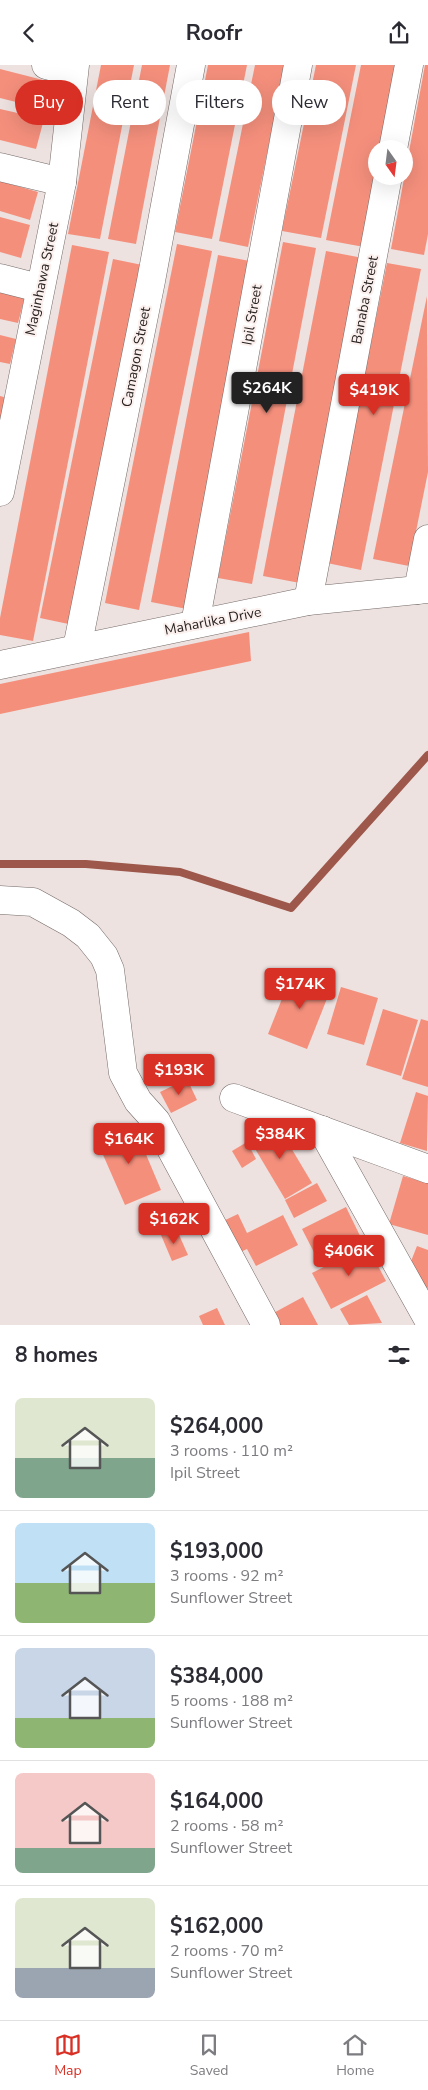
<!DOCTYPE html>
<meta charset="utf-8">
<style>
:root{--surface:#fff;--page:#f2f2f3;--text:#2b2b33;--muted:#7c7c81;--line:#e1e1e2;--accent:#d93025}
body{margin:0;font-family:"Nunito Sans",sans-serif;background:var(--page);color:var(--text);height:100vh;display:flex;flex-direction:column;font-size:19px;white-space:nowrap}
*{box-sizing:border-box;margin:0}
p{font-size:16px;color:var(--muted)}
.icon{flex:none;width:28px;height:28px;fill:none;stroke:currentColor;stroke-width:2;stroke-linecap:round;stroke-linejoin:round}
.map{position:relative;height:1260px;overflow:hidden}
.side{display:flex;flex-direction:column;background:var(--surface);flex:1}
.side>*{flex:none}
.banner{position:absolute;left:15px;top:15px;width:399px;height:45px;display:flex;gap:10px}
.needle{width:32px;rotate:166deg}
.fabs{position:absolute;left:368px;top:75px;display:grid;gap:10px}
.fabs a{display:grid;place-items:center;width:45px;height:45px;border-radius:50%;background:var(--surface);box-shadow:0 5px 20px #0002;font-size:25px}
.price{position:absolute;translate:-50% -42px;padding:0 11px;border-radius:5px;background:var(--accent);color:#fff;font-size:16px;line-height:32px;filter:drop-shadow(0 1px 2px #0008)}
.price::after{content:'';position:absolute;left:50%;top:30px;width:15px;height:11px;margin-left:-8px;background:inherit;clip-path:polygon(0 0,100% 0,50% 100%)}
.price.active{background:#222;color:#fff}
ul{padding:0;list-style:none}
li{display:flex;align-items:center;gap:15px;height:125px;padding:0 15px}
li+li{border-top:1px solid var(--line)}
li span{display:grid;place-items:center;flex:none;width:140px;height:100px;border-radius:8px;color:#555}
li>.icon{margin-inline-start:auto}
span .icon{width:60px;height:60px;fill:#fffc;stroke-width:1}
li b{font-size:21px}
h2{display:flex;justify-content:space-between;align-items:center;height:60px;padding:0 15px;font-size:21px}
.pill{padding:0 18px;border-radius:22px;background:var(--surface);box-shadow:0 5px 20px #0002;font-size:18px;line-height:45px}
.pill.active{background:var(--accent);color:#fff}
header{display:flex;justify-content:space-between;align-items:center;height:65px;padding:0 15px;background:var(--surface);font-size:22px;font-weight:700}
.menu{display:flex;justify-content:space-around;align-items:center;height:70px;border-top:1px solid var(--line);background:var(--surface);font-size:14px;color:var(--muted)}
.menu a{display:grid;justify-items:center;gap:2px}
.menu .active{color:var(--accent)}
.map>svg:first-child{display:block}
.lines{fill:none;stroke-linecap:round;stroke-linejoin:round}
.stream{stroke:#9d584b;stroke-width:8}
.building{fill:#f48f7c}
.minor-casing{stroke:#746a68;stroke-width:29}
.minor{stroke:#fff;stroke-width:28}
.labels{text-anchor:middle;dominant-baseline:central;stroke-width:4;stroke-linejoin:round;paint-order:stroke}
.street-label{font-size:14px;fill:#272322;stroke:#fbf0ed}
</style>
<header><svg class="icon" aria-label="back" viewBox="0 0 24 24"><path d="M15 5l-7 7 7 7"/></svg>Roofr<svg class="icon" aria-label="share" viewBox="0 0 24 24"><path d="M12 15V3M7 8l5-5 5 5M5 13v7h14v-7"/></svg></header>
<div class="map">
<svg width="428" height="1260" viewBox="0 0 428 1260">
<rect width="100%" height="100%" fill="#ede2e0"/>
<g class="lines">
<polyline class="stream" points="0,799 86,799 180,807 291,843 428,690"/>
</g>
<g class="building">
<polygon points="101,0 134,0 100,174 68,169"/>
<polygon points="142,0 170,0 136,179 108,174"/>
<polygon points="208,0 247,0 212,174 175,167"/>
<polygon points="255,0 285,0 248,182 219,176"/>
<polygon points="316,0 356,0 321,173 282,166"/>
<polygon points="361,0 399,0 383,84 376,84 376,111 364,182 326,175"/>
<polygon points="425,0 428,0 428,169 424,190 391,184"/>
<polygon points="0,4 51,17 44,44 0,33"/>
<polygon points="0,44 44,54 36,84 0,75"/>
<polygon points="0,116 38,127 30,155 0,146"/>
<polygon points="0,152 30,160 21,193 0,187"/>
<polygon points="283,177 316,183 252,519 218,513"/>
<polygon points="177,179 212,186 139,545 105,538"/>
<polygon points="72,180 109,187 33,576 0,570 0,553"/>
<polygon points="326,186 363,193 300,518 263,511"/>
<polygon points="218,190 255,197 187,544 151,537"/>
<polygon points="113,194 152,202 78,561 40,553"/>
<polygon points="387,198 421,204 361,505 327,498"/>
<polygon points="0,224 25,231 18,258 0,254"/>
<polygon points="427,231 428,407 409,501 373,494"/>
<polygon points="0,270 16,274 10,299 0,297"/>
<polygon points="0,331 11,334 0,363"/>
<polygon points="249,567 251,596 0,649 0,619"/>
<polygon points="293,906 332,921 307,984 268,969"/>
<polygon points="341,922 378,933 364,980 327,969"/>
<polygon points="383,944 418,955 401,1011 366,1000"/>
<polygon points="421,954 428,956 428,1022 402,1014"/>
<polygon points="187,1014 197,1035 171,1048 160,1027"/>
<polygon points="416,1027 428,1031 427,1086 400,1078"/>
<polygon points="275,1056 312,1118 285,1134 248,1072"/>
<polygon points="134,1061 161,1125 125,1140 97,1076"/>
<polygon points="247,1077 256,1094 242,1103 232,1086"/>
<polygon points="403,1111 428,1118 428,1170 389,1159"/>
<polygon points="317,1118 327,1136 294,1153 285,1135"/>
<polygon points="346,1142 363,1177 320,1199 302,1164"/>
<polygon points="238,1149 247,1168 283,1150 298,1180 256,1201 247,1184 234,1190 219,1158"/>
<polygon points="176,1163 188,1190 172,1196 161,1170"/>
<polygon points="367,1180 386,1216 331,1244 312,1208"/>
<polygon points="417,1181 428,1185 428,1223 404,1214"/>
<polygon points="367,1230 382,1258 349,1260 340,1244"/>
<polygon points="303,1232 318,1260 273,1260 268,1251"/>
<polygon points="217,1243 225,1260 203,1260 199,1251"/>
</g>
<g class="lines">
<g class="minor-casing">
<g id="minor">
<polyline points="46,0 73,7"/>
<polyline points="393,84 409,0"/>
<polyline points="0,102 62,117"/>
<polyline points="0,213 39,223"/>
<polyline points="0,427 62,117 75,0"/>
<polyline points="418,525 428,474"/>
<polyline points="308,536 388,111"/>
<polyline points="195,559 298,0"/>
<polyline points="77,583 151,216 191,0"/>
<polyline points="0,600 308,536 428,524"/>
<polyline points="0,835 33,837 71,858 88,871 104,891 110,905 123,1008 138,1036 156,1056 266,1260"/>
<polyline points="234,1033 428,1104"/>
<polyline points="322,1065 428,1254"/>
</g>
</g>
<use href="#minor" class="minor"/>
</g>
<g class="labels">
<g class="street-label">
<text transform="translate(42 214) rotate(-78)">Maginhawa Street</text>
<text transform="translate(365 235) rotate(-79)">Banaba Street</text>
<text transform="translate(252 250) rotate(-80)">Ipil Street</text>
<text transform="translate(136 292) rotate(-79)">Camagon Street</text>
<text transform="translate(213 556) rotate(-11)">Maharlika Drive</text>
</g>
</g>
</svg>
<div class="fabs">
<a><svg class="needle" viewBox="-14 -14 28 28"><path d="M0-13l5 13h-10z" fill="#e53935"/><path d="M0 13l5-13h-10z" fill="#7c7c81"/></svg></a>
</div>
<b class="price active" style="left:267px;top:349px">$264K</b>
<b class="price" style="left:374px;top:351px">$419K</b>
<b class="price" style="left:300px;top:945px">$174K</b>
<b class="price" style="left:179px;top:1031px">$193K</b>
<b class="price" style="left:280px;top:1095px">$384K</b>
<b class="price" style="left:129px;top:1100px">$164K</b>
<b class="price" style="left:174px;top:1180px">$162K</b>
<b class="price" style="left:349px;top:1212px">$406K</b>
<div class="banner">
<a class="pill active">Buy</a>
<a class="pill">Rent</a>
<a class="pill">Filters</a>
<a class="pill">New</a>
</div>
</div>
<section class="side">
<h2>8 homes<svg class="icon" aria-label="filters" viewBox="0 0 24 24"><path d="M4 7h16M4 17h16"/><circle cx="9" cy="7" r="2"/><circle cx="15" cy="17" r="2"/></svg></h2>
<ul>
<li><span style="background:linear-gradient(#dfe7d0 60%,#7fa58c 0)"><svg class="icon" aria-label="home" viewBox="0 0 24 24"><path d="M3 11l9-7 9 7M6 9v11h12V9"/></svg></span><div><b>$264,000</b><p>3 rooms · 110 m²</p><p>Ipil Street</p></div></li>
<li><span style="background:linear-gradient(#bfe0f5 60%,#8fb573 0)"><svg class="icon" aria-label="home" viewBox="0 0 24 24"><path d="M3 11l9-7 9 7M6 9v11h12V9"/></svg></span><div><b>$193,000</b><p>3 rooms · 92 m²</p><p>Sunflower Street</p></div></li>
<li><span style="background:linear-gradient(#c9d6e8 70%,#8fb573 0)"><svg class="icon" aria-label="home" viewBox="0 0 24 24"><path d="M3 11l9-7 9 7M6 9v11h12V9"/></svg></span><div><b>$384,000</b><p>5 rooms · 188 m²</p><p>Sunflower Street</p></div></li>
<li><span style="background:linear-gradient(#f6c9c9 75%,#7fa58c 0)"><svg class="icon" aria-label="home" viewBox="0 0 24 24"><path d="M3 11l9-7 9 7M6 9v11h12V9"/></svg></span><div><b>$164,000</b><p>2 rooms · 58 m²</p><p>Sunflower Street</p></div></li>
<li><span style="background:linear-gradient(#dfe7d0 70%,#9aa5b1 0)"><svg class="icon" aria-label="home" viewBox="0 0 24 24"><path d="M3 11l9-7 9 7M6 9v11h12V9"/></svg></span><div><b>$162,000</b><p>2 rooms · 70 m²</p><p>Sunflower Street</p></div></li>
</ul>
</section>
<nav class="menu">
<a class="active"><svg class="icon" aria-label="map" viewBox="0 0 24 24"><path d="M3 6l6-2 6 2 6-2v14l-6 2-6-2-6 2zM9 4v14M15 6v14"/></svg>Map</a>
<a><svg class="icon" aria-label="saved" viewBox="0 0 24 24"><path d="M7 4h10v16l-5-4-5 4z"/></svg>Saved</a>
<a><svg class="icon" aria-label="home" viewBox="0 0 24 24"><path d="M3 11l9-7 9 7M6 9v11h12V9"/></svg>Home</a>
</nav>
